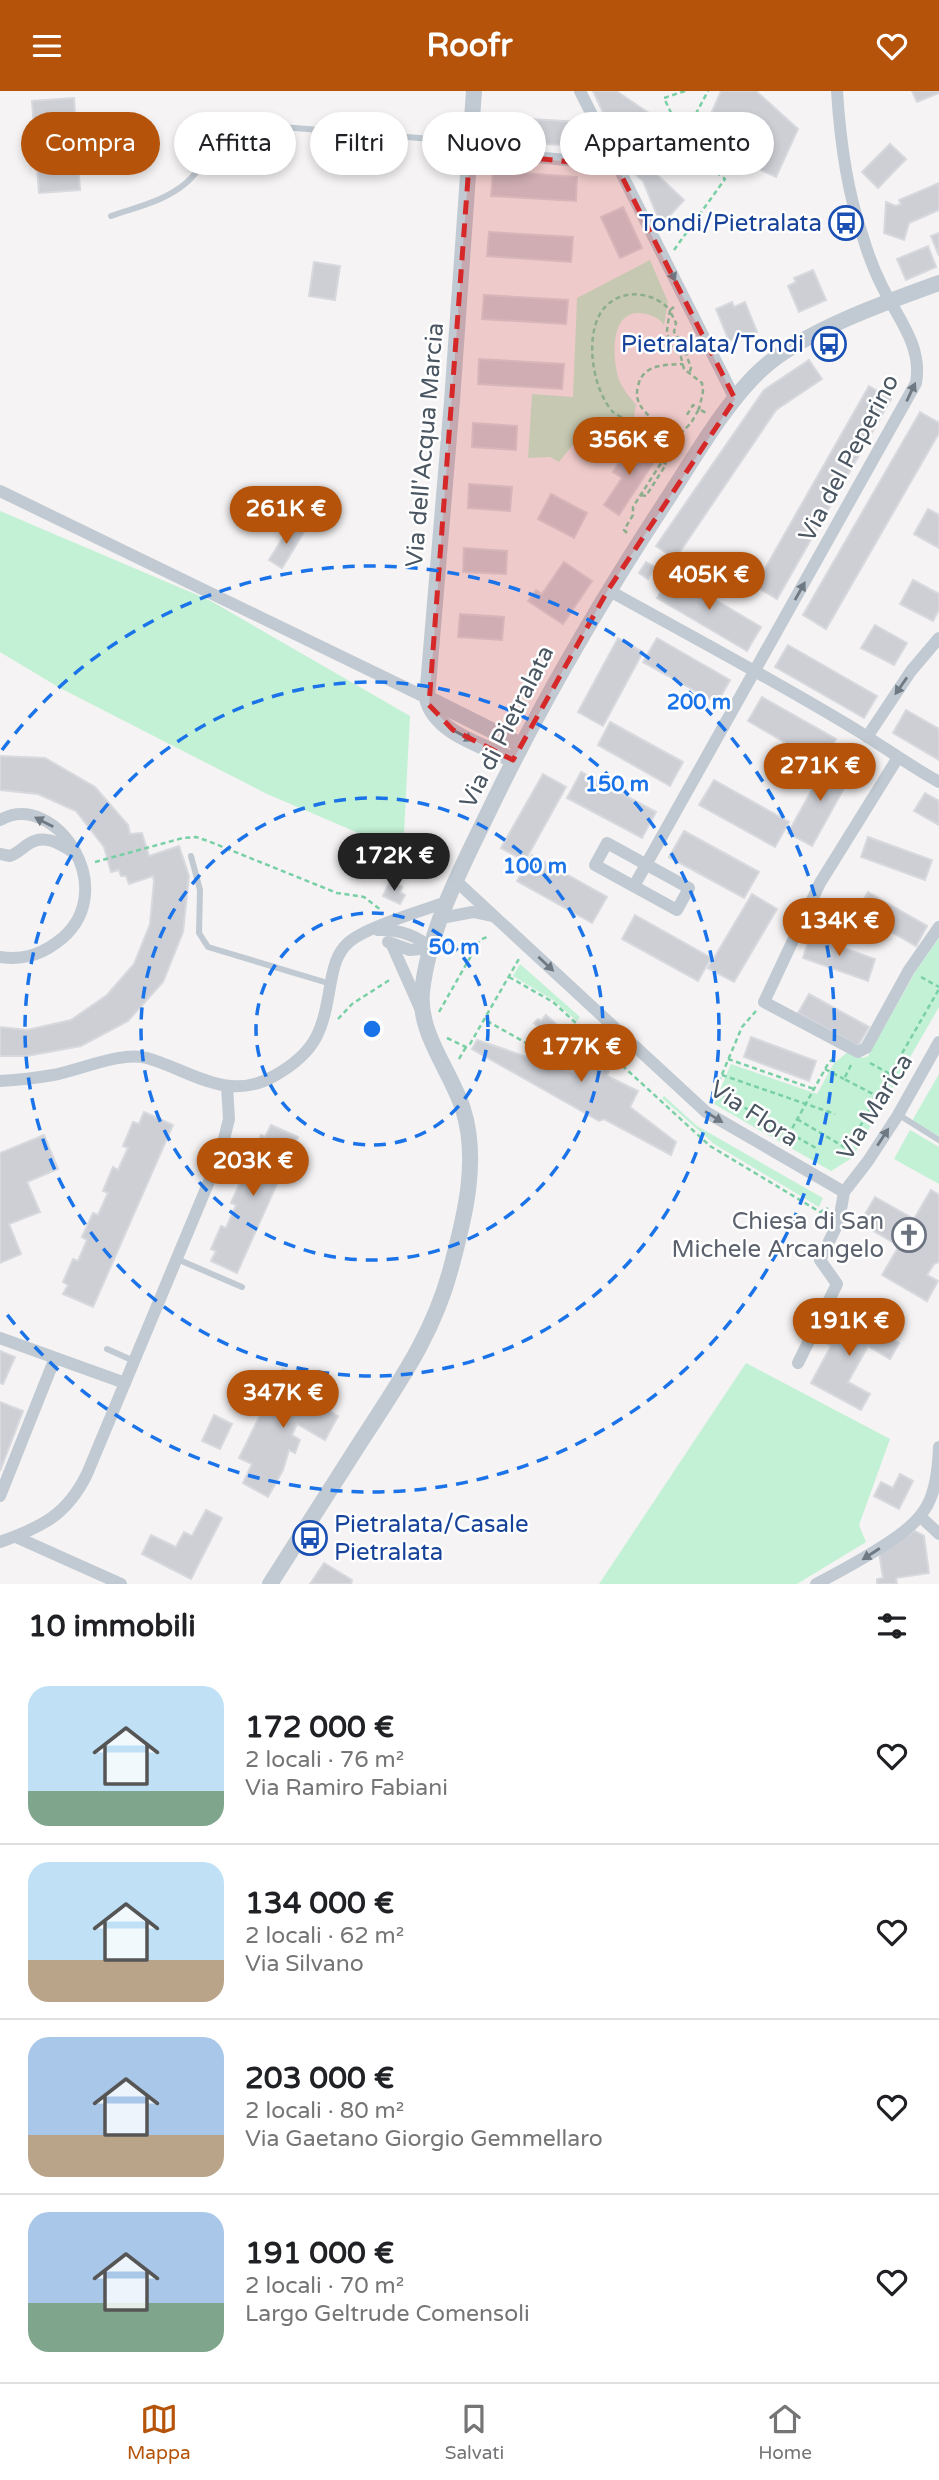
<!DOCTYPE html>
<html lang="it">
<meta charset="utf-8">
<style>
:root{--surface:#fff;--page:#f6f6f6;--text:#202124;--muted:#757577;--line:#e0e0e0;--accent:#b45309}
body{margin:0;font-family:"Varela Round",sans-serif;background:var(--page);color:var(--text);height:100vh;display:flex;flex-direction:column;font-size:26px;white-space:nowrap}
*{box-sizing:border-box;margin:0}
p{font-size:23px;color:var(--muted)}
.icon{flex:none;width:38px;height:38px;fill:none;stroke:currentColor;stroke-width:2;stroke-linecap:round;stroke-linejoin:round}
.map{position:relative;height:1493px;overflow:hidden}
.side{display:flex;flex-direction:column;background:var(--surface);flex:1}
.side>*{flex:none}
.top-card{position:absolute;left:21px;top:21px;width:898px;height:63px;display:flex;gap:14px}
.price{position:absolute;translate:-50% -60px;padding:0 16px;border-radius:24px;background:var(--accent);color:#fff;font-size:23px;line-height:46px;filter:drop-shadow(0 2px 4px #0008)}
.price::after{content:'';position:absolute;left:50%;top:42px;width:21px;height:16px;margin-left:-10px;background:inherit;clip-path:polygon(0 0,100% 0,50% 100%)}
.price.current{background:#222;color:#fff}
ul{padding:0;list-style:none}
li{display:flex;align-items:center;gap:21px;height:175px;padding:0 28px}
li+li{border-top:2px solid var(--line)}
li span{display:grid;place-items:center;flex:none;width:196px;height:140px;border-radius:21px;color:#555}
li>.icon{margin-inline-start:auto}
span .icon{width:84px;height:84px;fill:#fffc;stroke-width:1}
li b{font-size:30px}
h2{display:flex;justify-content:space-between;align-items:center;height:84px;padding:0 28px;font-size:30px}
.pill{padding:0 24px;border-radius:32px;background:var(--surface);box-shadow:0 4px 10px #0003;font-size:24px;line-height:63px}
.pill.current{background:var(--accent);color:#fff}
header{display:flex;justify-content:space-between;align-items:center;height:91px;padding:0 28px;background:var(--accent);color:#fff;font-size:32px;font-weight:800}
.tab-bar{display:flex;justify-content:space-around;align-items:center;height:98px;border-top:2px solid var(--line);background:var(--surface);font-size:19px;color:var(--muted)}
.tab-bar a{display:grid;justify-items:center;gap:4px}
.tab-bar .current{color:var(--accent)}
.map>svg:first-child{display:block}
.green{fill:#c3f1d5}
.building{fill:#cdcfd5;stroke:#d7d9de;stroke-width:2}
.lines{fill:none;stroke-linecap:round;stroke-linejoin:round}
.path{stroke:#7ad0a6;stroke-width:2.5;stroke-dasharray:5 3.5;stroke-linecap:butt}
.service{stroke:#c1cad2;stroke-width:6}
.minor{stroke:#c1cad2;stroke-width:12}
.tertiary{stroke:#c1cad2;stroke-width:16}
.oneway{fill:#6e7983}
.marked{fill:#d62828;fill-opacity:0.2;stroke:#d62828;stroke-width:5;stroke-dasharray:14 9;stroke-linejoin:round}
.ring{fill:none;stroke:#1a73e8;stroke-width:3.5;stroke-dasharray:12 9}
.labels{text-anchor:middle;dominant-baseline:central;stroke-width:5;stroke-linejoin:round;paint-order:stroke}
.transit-label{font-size:24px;fill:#164399;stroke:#fff;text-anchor:end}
.street-label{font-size:24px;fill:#4a5661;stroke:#fff}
.worship-label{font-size:24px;fill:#5b616d;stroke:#fff;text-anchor:end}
.centre{fill:#1a73e8;stroke:#fff;stroke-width:3.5}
.ring-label{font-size:21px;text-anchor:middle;font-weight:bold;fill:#1a73e8;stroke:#fff;stroke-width:5;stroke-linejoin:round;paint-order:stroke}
</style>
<header><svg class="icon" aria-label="menu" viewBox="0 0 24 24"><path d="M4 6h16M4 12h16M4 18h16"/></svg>Roofr<svg class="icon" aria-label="heart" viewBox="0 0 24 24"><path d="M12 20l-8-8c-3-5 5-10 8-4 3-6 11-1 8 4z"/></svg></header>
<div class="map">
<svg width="939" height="1493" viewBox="0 0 939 1493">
<rect width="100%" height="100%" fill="#f5f3f3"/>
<g class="green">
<path d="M 650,169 L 668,211 L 664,234 C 659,227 654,225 646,223 C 608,214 612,270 620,291 C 624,300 630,306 636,314 L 630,347 L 596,325 L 559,371 L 550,366 L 528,367 L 532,303 L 573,306 L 577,207 Z"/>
<polygon points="0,420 209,509 410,625 403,761 267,703 60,597 0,561"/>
<polygon points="939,847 939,916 852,1067 831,1080 714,1013 731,973 817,1003 834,972 848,961 863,967 868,965 917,878"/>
<polygon points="520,873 580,926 577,930 553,909 513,885"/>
<polygon points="939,983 939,1045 912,1030"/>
<polygon points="664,1005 697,1035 823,1107 819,1116 714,1053 662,1007"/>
<polygon points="910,1039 939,1056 939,1093 894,1068"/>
<polygon points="746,1272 890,1348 859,1434 866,1451 797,1493 599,1493"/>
</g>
<g class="building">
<polygon points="593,0 616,0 655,26 626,71"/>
<polygon points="721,0 756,0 798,38 776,86 717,59 702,61 699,40 704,39"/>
<polygon points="912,0 939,0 939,2 917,11"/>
<polygon points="74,7 80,99 39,102 32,10"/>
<polygon points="497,26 581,31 579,55 495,50"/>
<polygon points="890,53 906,68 878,97 862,81"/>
<polygon points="645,62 656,72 651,78 684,109 661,134 643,90 630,79"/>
<polygon points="493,80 577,86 576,110 491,105"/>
<polygon points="939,92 939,119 909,132 904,149 884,142 886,111 896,115 901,113 899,109"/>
<polygon points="623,116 642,157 620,167 601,126"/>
<polygon points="489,141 573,146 571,171 487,165"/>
<polygon points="939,142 939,165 931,145"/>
<polygon points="928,155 936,176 906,189 897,168"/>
<polygon points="314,171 340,175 335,209 309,205"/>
<polygon points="813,179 826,209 799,221 788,195 796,191 794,187"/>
<polygon points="484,204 568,209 566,233 482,228"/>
<polygon points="732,211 734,216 745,211 757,241 729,250 716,218"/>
<polygon points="479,268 564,273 562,298 478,293"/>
<polygon points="809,269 822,288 776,319 675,468 656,455 764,299"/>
<polygon points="869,295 891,308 777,508 755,495"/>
<polygon points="920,321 939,332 939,342 826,538 803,524"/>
<polygon points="473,332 517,335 516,359 472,356"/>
<polygon points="597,332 619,348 606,367 584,351"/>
<polygon points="631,353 655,369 619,424 604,414 622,387 613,381"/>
<polygon points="469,393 512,396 510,420 468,417"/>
<polygon points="551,403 587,422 574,447 538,428"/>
<polygon points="928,418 939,424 939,457 914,443"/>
<polygon points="291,434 304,441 282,477 269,469"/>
<polygon points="464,457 507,460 506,483 463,481"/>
<polygon points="564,471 592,490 563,533 528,510 536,499 542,503"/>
<polygon points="646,471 655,476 648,488 639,482"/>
<polygon points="672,483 761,536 747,560 657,507"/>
<polygon points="913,489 939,503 939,519 933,530 900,513"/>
<polygon points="460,523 504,526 502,549 458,546"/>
<polygon points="875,534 907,552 894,574 861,557"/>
<polygon points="618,547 643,561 603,635 578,621"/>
<polygon points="657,547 730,589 717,612 643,571"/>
<polygon points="788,554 877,605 864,627 775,576"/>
<polygon points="762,606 836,648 822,673 748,630"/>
<polygon points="906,619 939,638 939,669 893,642"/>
<polygon points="610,631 683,671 670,695 598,654"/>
<polygon points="0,665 45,667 95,696 128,734 130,743 142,742 149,765 179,755 189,785 183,841 163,891 128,930 81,955 27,965 0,965 0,936 27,939 71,929 107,904 134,873 150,833 154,790 153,785 129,793 126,785 121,785 119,779 111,781 104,756 76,720 38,703 0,699"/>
<polygon points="829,668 853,681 812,755 788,742"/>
<polygon points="581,681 656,721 642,747 567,707"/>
<polygon points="543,683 566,696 525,770 501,757"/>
<polygon points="714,689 789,731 775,756 699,714"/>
<polygon points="925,702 939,710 939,734 914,720"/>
<polygon points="684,740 759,781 744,807 669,766"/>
<polygon points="868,746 932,769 925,789 861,766"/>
<polygon points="532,764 607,806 592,832 517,790"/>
<polygon points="390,790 402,796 400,801 405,804 400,813 383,805"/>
<polygon points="868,801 927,835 916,855 857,821"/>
<polygon points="752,803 777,818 734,891 708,877"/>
<polygon points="635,824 711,867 698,890 622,848"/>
<polygon points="810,845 875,868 868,890 803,867"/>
<polygon points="809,903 869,936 858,955 798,922"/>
<polygon points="546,924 609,980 607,985 638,1000 630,1016 676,1051 671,1064 604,1028 599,1030 472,958 477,949 575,982 577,977 534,932 538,928 541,930"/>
<polygon points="751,946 816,970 809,990 744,966"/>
<polygon points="144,1021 173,1034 93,1216 63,1203 68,1194 63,1191 73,1168 78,1170 87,1149 82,1146 93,1122 98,1124 108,1102 103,1100 113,1076 118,1079 128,1057 123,1055 133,1031 139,1033"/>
<polygon points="271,1034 298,1046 237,1182 211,1170 216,1160 211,1158 221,1135 226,1137 236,1114 231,1112 241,1089 245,1091 255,1069 251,1067 261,1044 265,1046"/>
<polygon points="44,1044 58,1078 27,1091 40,1121 9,1133 21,1163 0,1172 0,1062"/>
<polygon points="931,1099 939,1104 939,1171 934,1173 927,1184 938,1190 927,1210 882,1184 899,1155 860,1132 875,1106 914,1128"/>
<polygon points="844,1222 899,1252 890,1268 868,1255 848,1291 870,1303 861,1319 811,1292 831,1255 823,1250 837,1224 842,1226"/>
<polygon points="0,1260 15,1266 3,1293 0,1292"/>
<polygon points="283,1278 315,1292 308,1307 338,1325 325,1349 297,1333 292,1344 300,1349 295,1362 289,1359 283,1379 268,1406 243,1392 252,1373 239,1367"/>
<polygon points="0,1311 23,1320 0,1380"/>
<polygon points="214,1324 232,1333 220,1358 202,1350"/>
<polygon points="900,1383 913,1390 899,1418 874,1405 881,1391 893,1397"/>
<polygon points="206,1419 222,1427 191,1488 142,1463 151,1444 176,1456 184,1441 192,1445"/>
<polygon points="915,1440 924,1445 929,1482 896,1487 897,1493 877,1493 877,1488 883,1487 879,1461"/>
<polygon points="324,1472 352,1489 351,1493 310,1493"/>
</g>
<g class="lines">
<g class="path">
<polyline points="685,0 664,7 683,47 708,0"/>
<polyline points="674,159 725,88 700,68 683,47"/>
<path d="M 674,216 L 670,219 C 651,198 615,197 600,223 C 585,249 593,299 613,321 C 616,324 650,341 656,343 C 662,345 671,345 678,345 L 691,332 L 699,318 L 706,322"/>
<polyline points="670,219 667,239 669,253 681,266 684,278 702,292 703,301 699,318 693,314 685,327"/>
<polyline points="671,222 676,232 674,241 682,251 691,277 689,283"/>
<path d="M 650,340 L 652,328 C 642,318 634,310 638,295 C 643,273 664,274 683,273"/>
<polyline points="641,404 646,405 665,375 666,373 662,370"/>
<polyline points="627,442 624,439 633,424 633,416 663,369 673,345"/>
<polyline points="95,771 183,747 196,746 208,750 337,802 364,806 381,819"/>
<polyline points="509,886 553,911 710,1055 820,1121 828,1117"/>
<polyline points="921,886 939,896"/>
<polyline points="439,921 480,849 487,846"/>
<polyline points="338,928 352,913 391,888"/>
<polyline points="487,930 576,980"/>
<polyline points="447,947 466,956 470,953 520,866"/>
<polyline points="459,968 466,956"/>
<polyline points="728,968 814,998"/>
<polyline points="870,972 901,989"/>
<polyline points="851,974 844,988 877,1005"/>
<polyline points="825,978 844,988"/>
<polyline points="722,984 835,1023"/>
<polyline points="715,1000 816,1057"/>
<polyline points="712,1007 742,936 756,920"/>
<polyline points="797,1028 856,1063"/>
<polyline points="784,1052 829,971 837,966"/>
<polyline points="847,1058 939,898"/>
</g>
<g class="service">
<path d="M 111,125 C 137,116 165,110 186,92 C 207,74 217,44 244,33 L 469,51"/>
<polyline points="191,765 200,799 199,842 208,856 331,893"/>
<polyline points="899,1024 939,1049"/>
<polyline points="177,1168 242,1196"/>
<polyline points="107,1258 134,1270"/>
</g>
<g class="minor">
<polyline points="580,0 735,308"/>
<polyline points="470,60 598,72 617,76"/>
<polyline points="0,400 427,607"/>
<path d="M 608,499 C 694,547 782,593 866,645 C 891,661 914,677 939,691"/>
<polyline points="867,646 911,580 939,547"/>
<polyline points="897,668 820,792 764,911 858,961 866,957 909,879 939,836"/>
<path d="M 0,729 C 55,697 126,803 56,852 C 38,865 21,869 0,866"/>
<polygon points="607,752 689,797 677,819 595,774"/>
<path d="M 0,763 L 10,765 C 18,762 23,756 30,752 C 45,743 60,753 73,761"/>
<polyline points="455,789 706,1021 844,1101"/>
<path d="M 634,795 L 916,292 C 923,254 896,225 881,193 C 873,177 867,160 862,143 C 846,97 840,48 837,0"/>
<polyline points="441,827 473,821 492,825"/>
<path d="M 378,839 C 398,838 416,844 431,857"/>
<polyline points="388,851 410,859 431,857"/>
<polyline points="392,854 420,917"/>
<path d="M 0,990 C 18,989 36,987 53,984 C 80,979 121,960 147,967 C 190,979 227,1012 274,985 C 319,960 323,937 331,890 C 334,875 337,862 348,852 C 365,836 422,820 446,811"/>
<polyline points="0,1247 125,1292"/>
<polyline points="798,1272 837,1193 820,1169 839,1130 844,1101 868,1070 898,1024 939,951"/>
<polyline points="0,1405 55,1267"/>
<polyline points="921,1426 939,1443"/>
<polyline points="16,1446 121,1493"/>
<path d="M 0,1451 C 42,1436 67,1424 87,1383 L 220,1064 L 229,1028 L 227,995"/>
<path d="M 816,1493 C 839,1481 861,1469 883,1455 C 927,1427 937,1410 939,1356"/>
</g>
<g class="tertiary">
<path d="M 474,0 L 452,310 L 427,607 C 434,642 485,655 513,669"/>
<polyline points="427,607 521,654"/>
<path d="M 270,1493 C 301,1444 332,1396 363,1347 C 400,1290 435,1241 452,1173 C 465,1125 479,1068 463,1018 C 451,980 418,943 422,901 C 429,838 460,780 487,724 C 540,613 602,507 670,404 C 695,365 729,307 763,277 C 804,240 886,211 939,192"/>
</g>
</g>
<defs><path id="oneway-solid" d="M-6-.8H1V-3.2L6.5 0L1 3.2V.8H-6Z" transform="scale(1.75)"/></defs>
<g class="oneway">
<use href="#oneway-solid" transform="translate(671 181) rotate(64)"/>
<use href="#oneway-solid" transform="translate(911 301) rotate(-65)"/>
<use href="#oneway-solid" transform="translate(800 500) rotate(-61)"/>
<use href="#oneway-solid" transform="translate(901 595) rotate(125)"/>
<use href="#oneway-solid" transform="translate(464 645) rotate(28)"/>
<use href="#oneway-solid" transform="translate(44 731) rotate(-153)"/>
<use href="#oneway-solid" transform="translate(546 873) rotate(43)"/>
<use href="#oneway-solid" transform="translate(714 1026) rotate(32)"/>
<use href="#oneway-solid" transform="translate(883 1046) rotate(-57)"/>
<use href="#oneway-solid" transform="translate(871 1463) rotate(147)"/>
</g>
<path class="marked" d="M 470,60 L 617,76 L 735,308 L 608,499 L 513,669 L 453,639 L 429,614 Z"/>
<g class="ring">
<circle cx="372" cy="938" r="116"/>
<circle cx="372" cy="938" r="231"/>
<circle cx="372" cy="938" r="347"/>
<path d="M2 659A463 463 0 1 1 2 1217"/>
</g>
<defs>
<g id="bus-ring" transform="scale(1.75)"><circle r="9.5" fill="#fff" stroke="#1a4fb4" stroke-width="1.5"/><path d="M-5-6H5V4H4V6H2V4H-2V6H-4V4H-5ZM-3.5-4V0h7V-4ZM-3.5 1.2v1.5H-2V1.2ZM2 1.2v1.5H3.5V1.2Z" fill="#1a4fb4"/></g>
<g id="church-ring" transform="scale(1.75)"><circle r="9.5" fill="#fff" stroke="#6b7280" stroke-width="1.5"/><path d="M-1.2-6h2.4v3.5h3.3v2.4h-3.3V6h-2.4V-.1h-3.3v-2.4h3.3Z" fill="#6b7280"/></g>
</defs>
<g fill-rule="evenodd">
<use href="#bus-ring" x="846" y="132"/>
<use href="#bus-ring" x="829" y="253"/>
<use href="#church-ring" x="909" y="1144"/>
<use href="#bus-ring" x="310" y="1447"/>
</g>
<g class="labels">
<g class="transit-label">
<text x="822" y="132">Tondi/Pietralata</text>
<text x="804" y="253">Pietralata/Tondi</text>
<text x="334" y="1433" text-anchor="start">Pietralata/Casale<tspan x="334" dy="28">Pietralata</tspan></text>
</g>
<g class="street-label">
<text transform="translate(425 354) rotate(-85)">Via dell'Acqua Marcia</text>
<text transform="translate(849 367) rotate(-62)">Via del Peperino</text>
<text transform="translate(507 636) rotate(-63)">Via di Pietralata</text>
<text transform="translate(875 1016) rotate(-58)">Via Marica</text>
<text transform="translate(754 1023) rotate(33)">Via Flora</text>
</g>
<g class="worship-label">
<text x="884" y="1130">Chiesa di San<tspan x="884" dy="28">Michele Arcangelo</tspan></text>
</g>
</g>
<circle cx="372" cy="938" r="10" class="centre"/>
<g class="ring-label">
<text x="699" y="618">200 m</text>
<text x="617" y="700">150 m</text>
<text x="535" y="782">100 m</text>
<text x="454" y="863">50 m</text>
</g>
</svg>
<b class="price" style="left:629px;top:386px">356K €</b>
<b class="price" style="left:286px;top:455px">261K €</b>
<b class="price" style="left:709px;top:521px">405K €</b>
<b class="price" style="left:820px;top:712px">271K €</b>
<b class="price current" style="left:394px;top:802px">172K €</b>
<b class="price" style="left:839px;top:867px">134K €</b>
<b class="price" style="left:581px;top:993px">177K €</b>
<b class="price" style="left:253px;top:1107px">203K €</b>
<b class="price" style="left:849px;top:1267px">191K €</b>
<b class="price" style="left:283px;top:1339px">347K €</b>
<div class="top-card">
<a class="pill current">Compra</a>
<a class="pill">Affitta</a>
<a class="pill">Filtri</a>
<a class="pill">Nuovo</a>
<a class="pill">Appartamento</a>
</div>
</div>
<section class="side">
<h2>10 immobili<svg class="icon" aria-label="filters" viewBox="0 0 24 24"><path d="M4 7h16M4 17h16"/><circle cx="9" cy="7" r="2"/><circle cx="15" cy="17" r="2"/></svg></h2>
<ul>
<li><span style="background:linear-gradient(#bfe0f5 75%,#7fa58c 0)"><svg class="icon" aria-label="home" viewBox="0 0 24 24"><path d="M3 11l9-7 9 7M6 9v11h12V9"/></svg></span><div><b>172 000 €</b><p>2 locali · 76 m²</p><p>Via Ramiro Fabiani</p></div><svg class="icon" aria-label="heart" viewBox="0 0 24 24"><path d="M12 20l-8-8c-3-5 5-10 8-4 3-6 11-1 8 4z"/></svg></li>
<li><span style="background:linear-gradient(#bfe0f5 70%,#b9a48a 0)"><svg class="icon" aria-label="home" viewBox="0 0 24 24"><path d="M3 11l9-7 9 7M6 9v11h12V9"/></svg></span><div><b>134 000 €</b><p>2 locali · 62 m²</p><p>Via Silvano</p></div><svg class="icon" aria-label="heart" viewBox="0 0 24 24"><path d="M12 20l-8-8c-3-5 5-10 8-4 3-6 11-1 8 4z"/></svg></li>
<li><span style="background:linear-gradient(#a9c7e8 70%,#b9a48a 0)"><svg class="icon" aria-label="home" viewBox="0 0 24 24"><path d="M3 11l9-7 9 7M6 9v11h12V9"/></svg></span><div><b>203 000 €</b><p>2 locali · 80 m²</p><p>Via Gaetano Giorgio Gemmellaro</p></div><svg class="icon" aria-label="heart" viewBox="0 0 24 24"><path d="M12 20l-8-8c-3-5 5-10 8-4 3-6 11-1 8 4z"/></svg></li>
<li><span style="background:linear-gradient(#a9c7e8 65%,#7fa58c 0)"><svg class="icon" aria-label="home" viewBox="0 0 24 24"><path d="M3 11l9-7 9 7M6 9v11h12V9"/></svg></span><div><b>191 000 €</b><p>2 locali · 70 m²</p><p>Largo Geltrude Comensoli</p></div><svg class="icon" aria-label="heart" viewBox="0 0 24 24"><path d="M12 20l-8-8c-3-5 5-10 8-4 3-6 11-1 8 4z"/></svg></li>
</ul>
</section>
<nav class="tab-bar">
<a class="current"><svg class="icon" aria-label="map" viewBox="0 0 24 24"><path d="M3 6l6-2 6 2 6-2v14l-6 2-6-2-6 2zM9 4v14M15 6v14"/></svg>Mappa</a>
<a><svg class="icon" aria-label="saved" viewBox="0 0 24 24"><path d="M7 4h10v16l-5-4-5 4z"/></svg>Salvati</a>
<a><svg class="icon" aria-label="home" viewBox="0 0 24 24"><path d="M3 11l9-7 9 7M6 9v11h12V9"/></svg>Home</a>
</nav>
